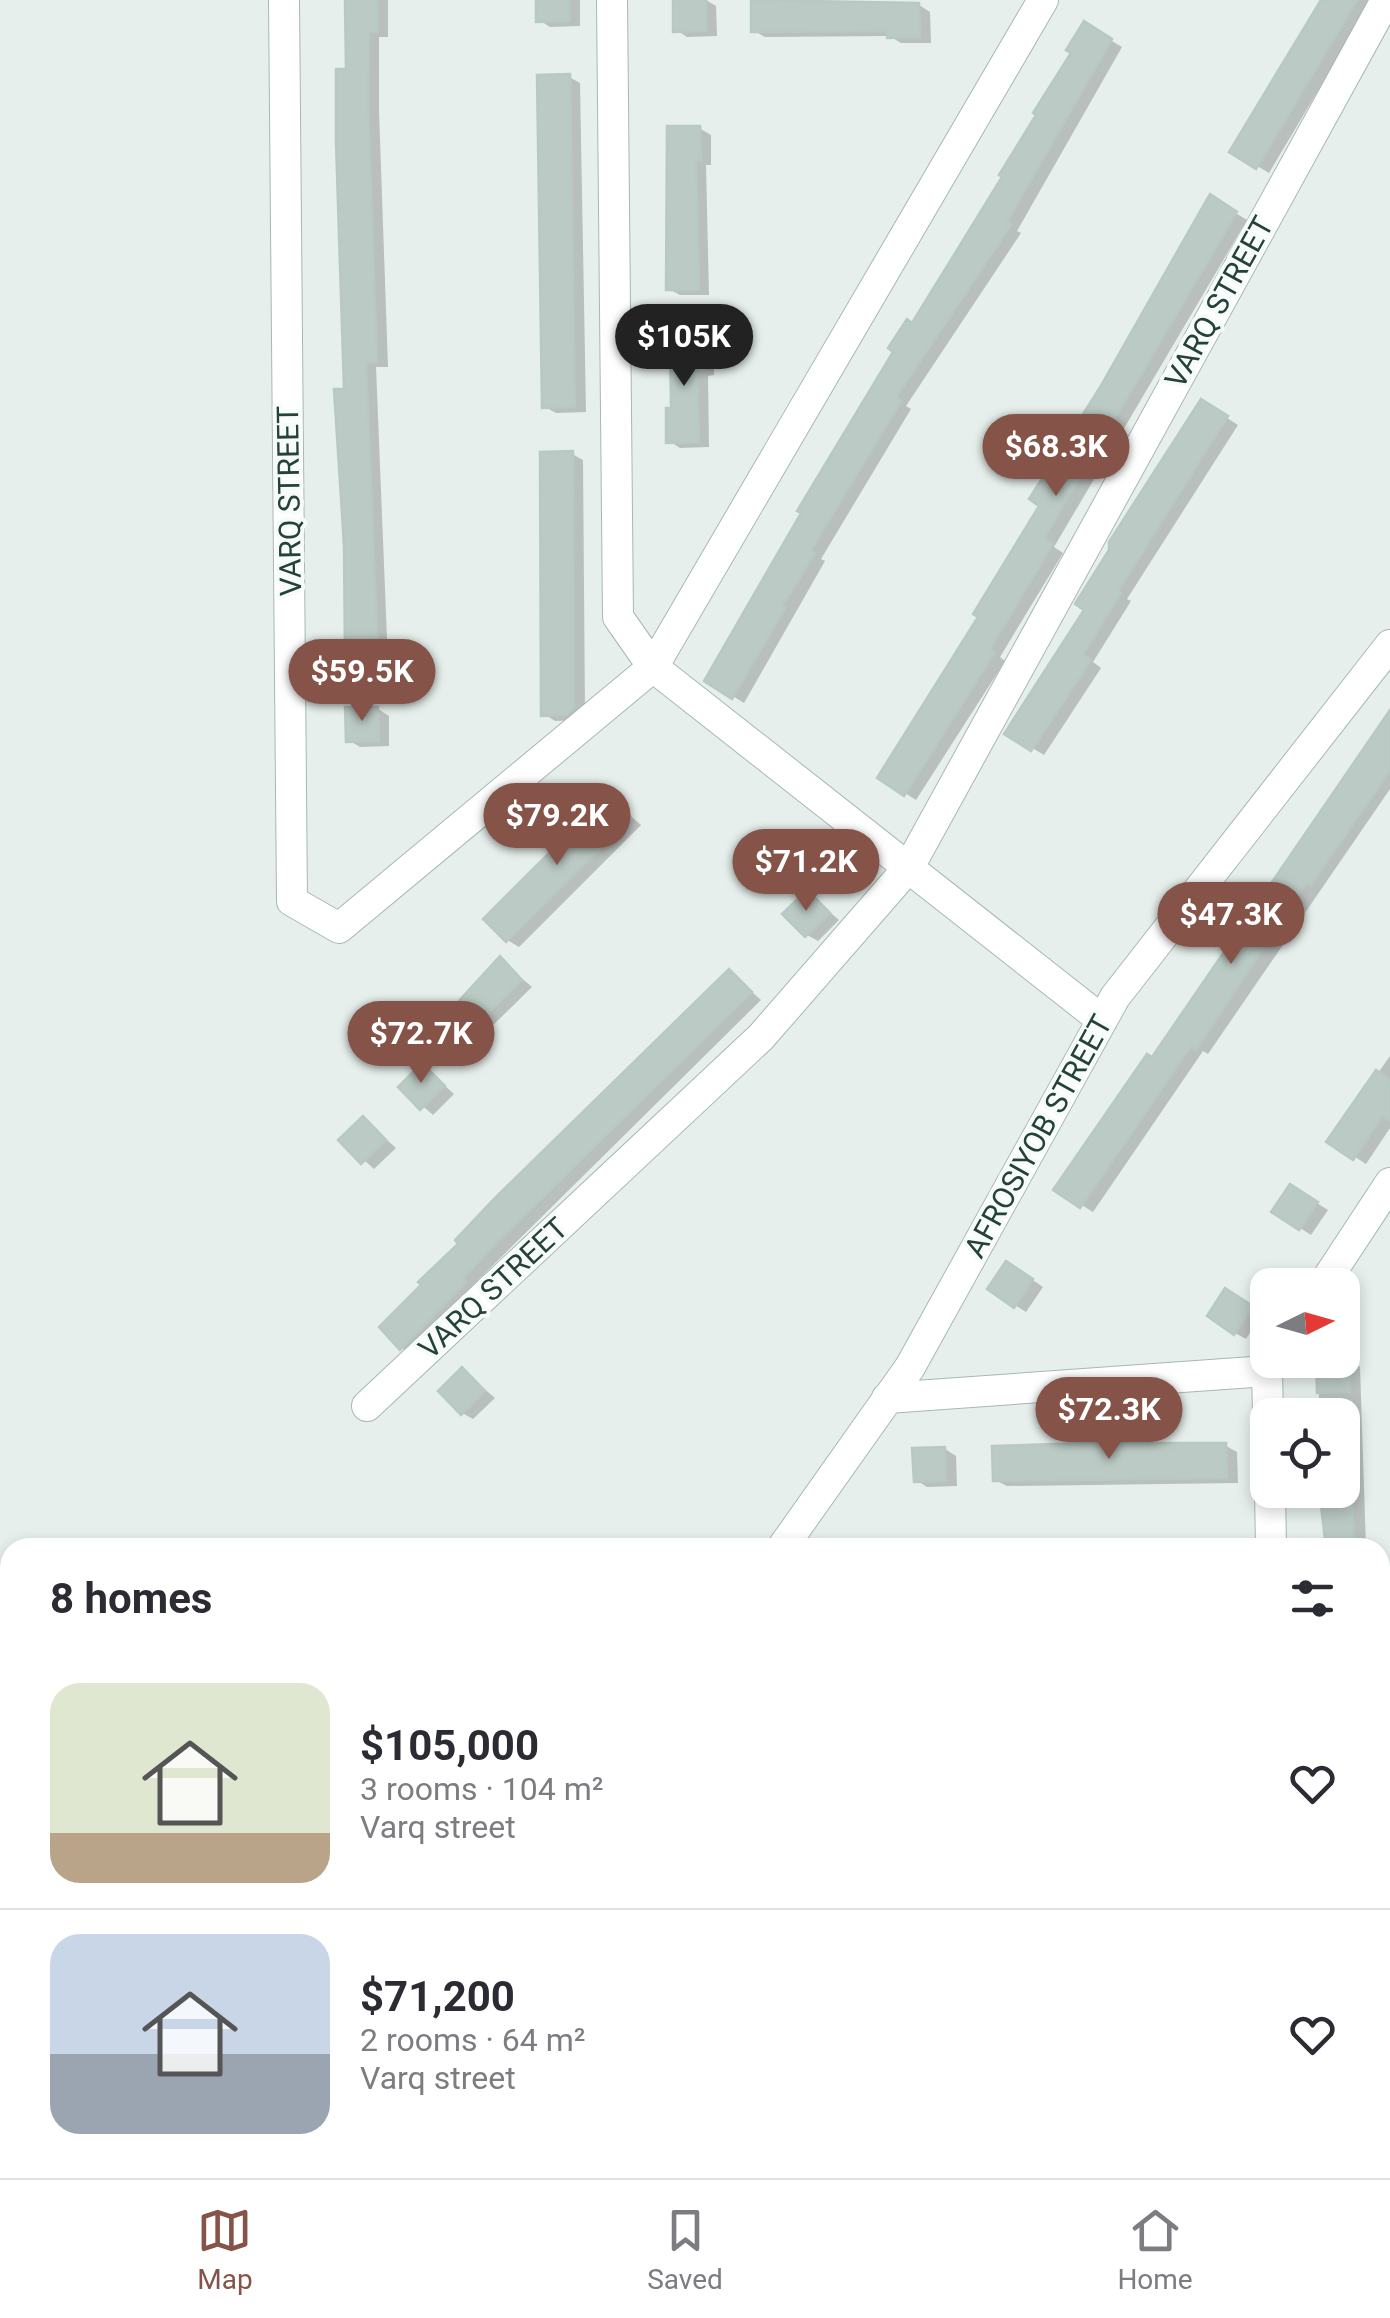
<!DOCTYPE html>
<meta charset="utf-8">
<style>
:root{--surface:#fff;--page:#f7f7f7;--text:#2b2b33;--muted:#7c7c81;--line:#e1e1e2;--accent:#855347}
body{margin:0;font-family:Roboto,sans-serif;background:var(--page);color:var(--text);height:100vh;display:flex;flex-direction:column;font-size:38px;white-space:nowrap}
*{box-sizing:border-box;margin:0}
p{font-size:32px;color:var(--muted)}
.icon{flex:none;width:55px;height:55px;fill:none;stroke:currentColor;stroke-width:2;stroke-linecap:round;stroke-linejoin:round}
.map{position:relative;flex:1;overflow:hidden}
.details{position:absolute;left:0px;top:1538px;width:1390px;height:642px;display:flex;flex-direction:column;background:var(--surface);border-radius:30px 30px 0 0;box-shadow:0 5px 15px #0003}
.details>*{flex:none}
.needle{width:65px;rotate:85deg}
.tools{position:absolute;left:1250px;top:1268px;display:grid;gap:20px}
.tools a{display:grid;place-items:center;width:110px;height:110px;border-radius:20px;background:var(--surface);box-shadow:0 5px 15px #0003;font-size:50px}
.price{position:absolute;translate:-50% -85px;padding:0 22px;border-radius:35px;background:var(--accent);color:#fff;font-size:32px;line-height:65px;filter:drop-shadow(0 2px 5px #0008)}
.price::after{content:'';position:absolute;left:50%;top:60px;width:30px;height:22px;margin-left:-15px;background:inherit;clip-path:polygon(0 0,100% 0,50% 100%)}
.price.active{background:#222;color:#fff}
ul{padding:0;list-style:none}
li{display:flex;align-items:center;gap:30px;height:250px;padding:0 50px}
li+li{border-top:2px solid var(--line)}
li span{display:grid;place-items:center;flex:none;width:280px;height:200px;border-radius:30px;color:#555}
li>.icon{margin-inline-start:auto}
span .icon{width:120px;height:120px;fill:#fffc;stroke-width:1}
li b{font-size:42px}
h2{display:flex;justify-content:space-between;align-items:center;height:120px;padding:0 50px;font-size:42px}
.tabs{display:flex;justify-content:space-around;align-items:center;height:140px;border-top:2px solid var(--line);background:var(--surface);font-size:28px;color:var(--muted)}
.tabs a{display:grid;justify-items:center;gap:5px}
.tabs .active{color:var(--accent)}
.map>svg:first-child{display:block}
.shadow{fill:#0003}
.building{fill:#bbcac4;stroke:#b8c9c2;stroke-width:2.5}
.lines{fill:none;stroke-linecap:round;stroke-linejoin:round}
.street-casing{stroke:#a8b8b2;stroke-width:32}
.secondary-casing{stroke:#a4bbb3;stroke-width:32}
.street{stroke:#fff;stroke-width:30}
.secondary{stroke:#fff;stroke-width:30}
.labels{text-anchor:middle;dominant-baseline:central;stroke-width:8;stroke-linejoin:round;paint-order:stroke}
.street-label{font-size:30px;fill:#24423a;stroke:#f7fbf9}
</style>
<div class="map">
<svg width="1390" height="2178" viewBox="0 0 1390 2178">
<rect width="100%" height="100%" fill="#e6efeb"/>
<g class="shadow">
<polygon points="347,0 388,0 388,37 379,37 379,111 388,367 376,367 388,663 359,664 348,657 336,392 347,391"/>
<polygon points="538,0 580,0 580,26 550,27 539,20"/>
<polygon points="675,0 706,0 716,6 717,36 687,37 676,30"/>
<polygon points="753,0 919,5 930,12 931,43 901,43 889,36 765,37 753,30"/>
<polygon points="1322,0 1372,0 1269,173 1232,151"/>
<polygon points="1085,25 1122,47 1017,231 1021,233 906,406 911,409 821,559 825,561 744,703 707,680 1040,114"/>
<polygon points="569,77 580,83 586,412 556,413 545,407"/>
<polygon points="699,128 711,135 711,165 706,165 709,295 680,295 669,289"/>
<polygon points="1211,198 1247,220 1054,547 1063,553 1000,657 1005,661 916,800 880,777 982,616 1101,391"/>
<polygon points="702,339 713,345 714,375 708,376 709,447 680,448 669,441 674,410"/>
<polygon points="1202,402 1238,425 1127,599 1131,601 1093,662 1101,668 1044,755 1007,733 1087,609 1111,551"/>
<polygon points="572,454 583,460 585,715 578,720 555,721 544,714"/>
<polygon points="378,709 389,716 389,746 360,747 348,740"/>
<polygon points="1390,713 1390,789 1208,1054 1203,1051 1093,1212 1056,1189 1153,1060"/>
<polygon points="609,797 641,825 519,947 507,940"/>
<polygon points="808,893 839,920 818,941 807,935"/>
<polygon points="500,960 532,987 489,1029 493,1033 471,1055 439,1026"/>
<polygon points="729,972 761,1000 472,1286 476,1289 412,1354 401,1348"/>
<polygon points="1390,1056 1390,1128 1366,1164 1330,1141"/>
<polygon points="423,1066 454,1094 433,1115 401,1087"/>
<polygon points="364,1120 396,1148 374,1169 342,1140"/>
<polygon points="1291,1187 1328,1210 1311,1235 1300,1228"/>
<polygon points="1018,1270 1043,1287 1026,1312 1015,1305"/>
<polygon points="1237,1297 1262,1314 1246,1339 1235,1333"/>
<polygon points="1349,1360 1360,1367 1366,1548 1327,1548 1322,1490 1342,1490 1342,1415 1319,1415 1319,1361"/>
<polygon points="462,1370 495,1398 473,1419 462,1413"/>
<polygon points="1226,1446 1237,1452 1238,1483 1007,1486 995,1480"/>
<polygon points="945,1449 956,1456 957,1486 927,1487 916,1480"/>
<rect x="542" y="2170" width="41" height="8"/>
<polygon points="673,2170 712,2170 713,2178 673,2178"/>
<rect x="874" y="2170" width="40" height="8"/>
<rect x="997" y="2170" width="41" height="8"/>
<polygon points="1328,2170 1363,2170 1364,2178 1328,2178"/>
<polygon points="1196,2173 1226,2173 1235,2178 1196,2178"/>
</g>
<g class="building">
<polygon points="345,0 377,0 378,32 369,32 368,103 377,362 366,362 378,658 345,659 344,545 334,389 344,389 336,142 336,69 346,69"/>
<polygon points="536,0 569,0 569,21 536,22"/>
<polygon points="673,0 706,0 706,31 673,32"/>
<polygon points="751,0 919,3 920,37 887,38 887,31 751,32"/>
<polygon points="1321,0 1357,0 1256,169 1229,152"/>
<polygon points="1084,21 1112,39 1007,222 1011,225 896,397 901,401 811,550 815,553 782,606 785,608 732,699 704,681 801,513 797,511 893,352 888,348 907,319 912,323 1002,177 999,175 1036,115 1033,113 1071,53 1066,50"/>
<polygon points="570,74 575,407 542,408 537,75"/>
<polygon points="667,126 700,126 701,160 696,160 699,290 666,290"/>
<polygon points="1210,194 1237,212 1044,538 1053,544 990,649 995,652 904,796 877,778 978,617 973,614 1039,506 1029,499 1099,389"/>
<polygon points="703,336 703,370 697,370 699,442 666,443 666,408 671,408 670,337"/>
<polygon points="1201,399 1228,416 1118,591 1121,593 1083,654 1091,660 1031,751 1004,734 1084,610 1075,604 1109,550 1109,542"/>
<polygon points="573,451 574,708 566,715 541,716 540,452"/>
<polygon points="345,707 378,707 379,741 346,742"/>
<polygon points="1390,710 1390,770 1311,885 1307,882 1196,1050 1191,1046 1080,1208 1053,1190 1147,1054 1152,1057"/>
<polygon points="608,794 631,818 506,942 483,919"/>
<polygon points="807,890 830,913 805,937 782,914"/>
<polygon points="500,956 522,980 479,1022 483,1026 458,1050 436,1026"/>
<polygon points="729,969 752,992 501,1238 463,1278 466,1282 400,1350 379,1327 421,1285 418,1282 458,1244 455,1240 496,1197"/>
<polygon points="422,1063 445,1086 420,1110 398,1087"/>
<polygon points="1376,1070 1390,1080 1390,1121 1382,1116 1353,1160 1326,1142"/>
<polygon points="363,1116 386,1140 361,1164 338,1140"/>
<polygon points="1290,1184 1318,1202 1299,1230 1271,1212"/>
<polygon points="1006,1261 1033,1279 1014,1308 987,1289"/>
<polygon points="1225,1288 1253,1306 1234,1335 1207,1316"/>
<polygon points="1316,1360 1349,1360 1350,1392 1317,1393"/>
<polygon points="462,1367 485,1391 461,1415 438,1391"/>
<polygon points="1087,1443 1226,1443 1227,1478 993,1481 992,1446"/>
<polygon points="945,1447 946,1481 914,1482 912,1448"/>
<polygon points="1352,1496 1354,1548 1326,1548 1320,1497"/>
</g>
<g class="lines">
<g class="street-casing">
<g id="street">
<polyline points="284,0 292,901 339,928 653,667 1043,0"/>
<polyline points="612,0 618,617 653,667 1102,1020"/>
<polyline points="1323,1285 1390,1183"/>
<polyline points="887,1398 1267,1371"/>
<polyline points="367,1406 761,1037 909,867 1386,0"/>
<polyline points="1268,1415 1267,1371 1274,1360"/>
<polyline points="1270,1490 1271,1548"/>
<polyline points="782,1548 910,1367 1115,997 1390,645"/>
<polyline points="296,2170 296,2178"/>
<polyline points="952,2170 952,2178"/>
<polyline points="1278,2170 1278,2178"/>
<polyline points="631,2178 631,2170"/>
</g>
</g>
<g class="secondary-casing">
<polyline id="secondary" points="1380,1722 1390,1722"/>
</g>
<use href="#street" class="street"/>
<use href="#secondary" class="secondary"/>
</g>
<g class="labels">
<g class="street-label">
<text transform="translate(1219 302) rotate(-61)">VARQ STREET</text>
<text transform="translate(289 501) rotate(-91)">VARQ STREET</text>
<text transform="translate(1038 1136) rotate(-61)">AFROSIYOB STREET</text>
<text transform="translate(493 1288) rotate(-43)">VARQ STREET</text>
</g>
</g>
</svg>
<div class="tools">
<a><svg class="needle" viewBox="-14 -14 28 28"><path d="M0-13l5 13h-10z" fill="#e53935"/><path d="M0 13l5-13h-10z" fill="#7c7c81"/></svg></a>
<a><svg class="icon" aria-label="locate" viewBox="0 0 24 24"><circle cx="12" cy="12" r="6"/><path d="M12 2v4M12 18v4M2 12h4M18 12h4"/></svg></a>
</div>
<b class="price active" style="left:684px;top:389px">$105K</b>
<b class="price" style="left:1056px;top:499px">$68.3K</b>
<b class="price" style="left:362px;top:724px">$59.5K</b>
<b class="price" style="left:557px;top:868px">$79.2K</b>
<b class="price" style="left:806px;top:914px">$71.2K</b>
<b class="price" style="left:1231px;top:967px">$47.3K</b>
<b class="price" style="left:421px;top:1086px">$72.7K</b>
<b class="price" style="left:1109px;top:1462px">$72.3K</b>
<section class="details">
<h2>8 homes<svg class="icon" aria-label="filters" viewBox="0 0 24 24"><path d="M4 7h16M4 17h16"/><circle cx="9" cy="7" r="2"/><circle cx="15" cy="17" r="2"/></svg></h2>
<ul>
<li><span style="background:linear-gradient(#dfe7d0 75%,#b9a48a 0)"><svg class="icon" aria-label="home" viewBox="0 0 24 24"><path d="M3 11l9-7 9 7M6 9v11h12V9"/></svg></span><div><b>$105,000</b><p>3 rooms · 104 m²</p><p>Varq street</p></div><svg class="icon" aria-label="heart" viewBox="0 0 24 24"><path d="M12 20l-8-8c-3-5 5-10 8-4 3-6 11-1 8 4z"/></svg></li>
<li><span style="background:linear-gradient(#c9d6e8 60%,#9aa5b1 0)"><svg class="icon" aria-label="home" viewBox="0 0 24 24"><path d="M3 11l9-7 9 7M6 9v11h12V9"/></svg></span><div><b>$71,200</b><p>2 rooms · 64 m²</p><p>Varq street</p></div><svg class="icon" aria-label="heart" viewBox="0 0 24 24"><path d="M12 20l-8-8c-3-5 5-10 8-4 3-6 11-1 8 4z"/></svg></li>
</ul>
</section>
</div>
<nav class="tabs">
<a class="active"><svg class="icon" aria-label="map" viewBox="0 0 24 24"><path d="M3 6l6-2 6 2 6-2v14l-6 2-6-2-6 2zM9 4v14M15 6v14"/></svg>Map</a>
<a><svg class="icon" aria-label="saved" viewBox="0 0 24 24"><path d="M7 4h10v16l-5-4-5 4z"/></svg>Saved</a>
<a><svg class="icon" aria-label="home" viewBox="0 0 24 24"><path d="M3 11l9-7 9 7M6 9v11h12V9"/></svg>Home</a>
</nav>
